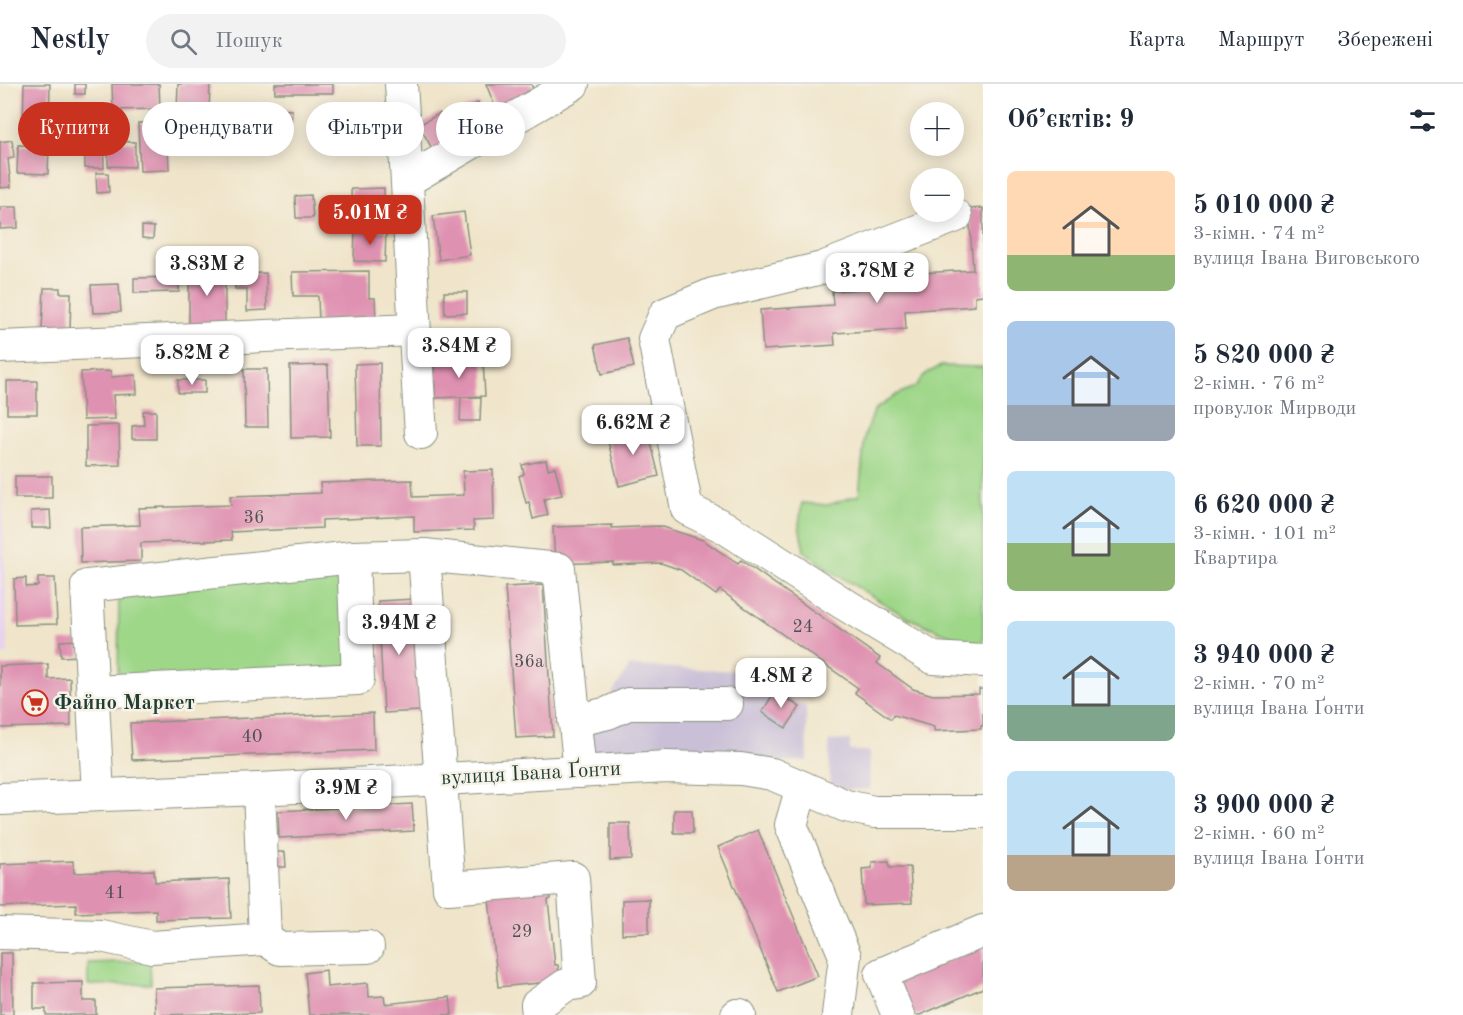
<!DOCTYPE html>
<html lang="uk">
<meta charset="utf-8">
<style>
:root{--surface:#fff;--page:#f2f2f3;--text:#1f2937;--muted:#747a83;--line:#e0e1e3;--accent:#c8321e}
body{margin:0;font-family:"Old Standard TT",serif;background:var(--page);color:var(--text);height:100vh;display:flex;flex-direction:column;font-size:22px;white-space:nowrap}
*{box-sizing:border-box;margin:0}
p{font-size:20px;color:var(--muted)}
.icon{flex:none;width:33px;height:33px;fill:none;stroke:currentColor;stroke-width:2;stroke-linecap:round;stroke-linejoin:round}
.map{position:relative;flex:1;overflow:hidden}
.sheet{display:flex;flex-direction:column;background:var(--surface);width:480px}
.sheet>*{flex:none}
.banner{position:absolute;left:18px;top:18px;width:570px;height:54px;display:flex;gap:12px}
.buttons{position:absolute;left:910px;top:18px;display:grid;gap:12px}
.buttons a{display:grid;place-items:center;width:54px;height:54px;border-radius:50%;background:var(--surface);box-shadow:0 3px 15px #0003;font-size:30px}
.price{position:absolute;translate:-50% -51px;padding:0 14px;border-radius:12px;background:#fff;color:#222;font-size:20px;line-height:39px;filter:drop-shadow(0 2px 3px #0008)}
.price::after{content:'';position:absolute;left:50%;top:36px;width:18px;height:14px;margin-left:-9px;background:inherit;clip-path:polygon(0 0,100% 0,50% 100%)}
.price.on{background:var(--accent);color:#fff}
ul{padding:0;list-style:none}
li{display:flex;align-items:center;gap:18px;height:150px;padding:0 24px}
li span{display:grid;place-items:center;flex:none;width:168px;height:120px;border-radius:9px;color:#555}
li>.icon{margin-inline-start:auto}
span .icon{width:72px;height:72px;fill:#fffc;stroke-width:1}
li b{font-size:26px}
h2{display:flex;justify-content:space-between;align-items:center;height:72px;padding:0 24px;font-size:26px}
.chip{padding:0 21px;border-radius:27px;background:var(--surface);box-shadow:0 3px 15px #0003;font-size:21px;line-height:54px}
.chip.on{background:var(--accent);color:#fff}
header{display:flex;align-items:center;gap:36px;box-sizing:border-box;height:84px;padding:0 30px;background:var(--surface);border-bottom:2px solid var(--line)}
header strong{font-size:28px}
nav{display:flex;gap:33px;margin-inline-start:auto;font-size:21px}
.search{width:420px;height:54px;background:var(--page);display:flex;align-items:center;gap:15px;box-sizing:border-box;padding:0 21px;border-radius:33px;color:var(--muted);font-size:22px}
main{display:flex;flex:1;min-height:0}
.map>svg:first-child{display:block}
.built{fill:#e8d2ee}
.industrial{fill:#c9bfd7}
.green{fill:#9fd789;stroke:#5f8a5e;stroke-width:1.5}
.building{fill:#df91b1}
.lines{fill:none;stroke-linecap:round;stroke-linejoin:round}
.minor-casing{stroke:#88917f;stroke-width:34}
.minor{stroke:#fff;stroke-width:32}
.labels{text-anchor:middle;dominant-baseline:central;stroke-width:5;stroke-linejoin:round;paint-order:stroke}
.number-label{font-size:18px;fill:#4f5253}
.poi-label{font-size:21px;font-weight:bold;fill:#1f3d34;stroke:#f7f3e8;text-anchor:start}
.street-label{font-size:21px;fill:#1f3d34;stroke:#f7f3e8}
</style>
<header>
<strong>Nestly</strong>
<div class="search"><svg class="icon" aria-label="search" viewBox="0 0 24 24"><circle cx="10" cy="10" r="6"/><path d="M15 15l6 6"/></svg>Пошук</div>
<nav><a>Карта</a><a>Маршрут</a><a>Збережені</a></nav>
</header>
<main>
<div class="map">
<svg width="983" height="931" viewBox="0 0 983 931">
<rect width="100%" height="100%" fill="#f7f3e8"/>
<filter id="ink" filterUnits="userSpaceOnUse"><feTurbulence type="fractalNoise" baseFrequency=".0167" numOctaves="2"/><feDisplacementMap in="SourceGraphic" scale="12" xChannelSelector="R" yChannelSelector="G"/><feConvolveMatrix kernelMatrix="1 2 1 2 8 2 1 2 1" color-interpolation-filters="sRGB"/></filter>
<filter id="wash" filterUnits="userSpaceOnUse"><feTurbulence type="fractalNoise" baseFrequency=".008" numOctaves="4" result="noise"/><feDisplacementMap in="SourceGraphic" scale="24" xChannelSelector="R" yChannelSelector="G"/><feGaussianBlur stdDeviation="1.35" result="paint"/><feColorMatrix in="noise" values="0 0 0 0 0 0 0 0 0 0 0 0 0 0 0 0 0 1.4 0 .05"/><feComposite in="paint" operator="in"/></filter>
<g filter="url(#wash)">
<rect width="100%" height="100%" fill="#f0e5ca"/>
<polygon class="built" points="0,387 1,387 8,570 0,571"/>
<g class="industrial">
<polygon points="630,582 741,587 806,623 807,677 588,680 586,648"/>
<polygon points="850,656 850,667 869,667 870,705 830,706 829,657"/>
</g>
<g class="green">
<polygon points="941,282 983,283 983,561 949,551 906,533 834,489 804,467 799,441 802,419 828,421 859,411 865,351 875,325 898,310 915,303 927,289"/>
<polygon points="349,478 355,592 118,603 119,506"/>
<polygon points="150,877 151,900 88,901 88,879"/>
</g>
<g id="blocks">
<g class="building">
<polygon points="24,0 50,0 49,43 23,42"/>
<rect x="75" y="0" width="10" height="10"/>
<polygon points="112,0 159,0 160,25 113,26"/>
<polygon points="178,0 210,0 209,28 177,27"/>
<rect x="275" y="0" width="58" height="9"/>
<polygon points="486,0 531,0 537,14 498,30"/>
<polygon points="478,19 489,46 457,54 447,32"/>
<polygon points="375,22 376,44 336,44 336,23"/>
<polygon points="272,25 292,26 291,40 271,39"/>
<polygon points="440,29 455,57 434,68 419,41"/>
<polygon points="167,38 169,86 140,87 138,39"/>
<polygon points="84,40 103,40 104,84 85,84"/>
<polygon points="214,49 214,67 173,68 173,51"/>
<polygon points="12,56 14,74 8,75 11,103 0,104 0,58"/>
<polygon points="108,57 135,58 135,83 108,82"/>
<polygon points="18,61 49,62 48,90 17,89"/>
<polygon points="96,89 108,89 109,108 97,109"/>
<polygon points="384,104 384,138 352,139 351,105"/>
<polygon points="311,111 313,134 296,134 295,112"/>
<polygon points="0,123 17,123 18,144 0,145"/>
<polygon points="983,124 983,211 975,212 975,222 905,227 906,245 834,249 835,261 763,266 760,226 833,221 832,207 904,202 903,190 973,186 969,125"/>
<polygon points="464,128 470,171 439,176 433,132"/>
<polygon points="142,142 154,143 153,155 142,154"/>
<polygon points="355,145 386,146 385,178 354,177"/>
<rect x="189" y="184" width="36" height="57"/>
<polygon points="369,187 369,214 375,214 376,238 319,239 318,212 293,212 292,188"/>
<polygon points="266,189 267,226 247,227 247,205 235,205 234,190"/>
<polygon points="179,193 179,208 134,209 134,194"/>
<polygon points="119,200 121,228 93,229 91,201"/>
<polygon points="44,204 60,204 60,209 71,209 70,246 42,245"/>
<polygon points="444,208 467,208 467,229 445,230"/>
<polygon points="627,254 634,283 602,290 595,261"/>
<polygon points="449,258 450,268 437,269 436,259"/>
<polygon points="483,276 485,312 435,314 434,278"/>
<polygon points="380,279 381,362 357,362 355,280"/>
<polygon points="328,281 330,353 291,354 290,282"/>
<polygon points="244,285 267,285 268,343 245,343"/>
<polygon points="111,287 111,293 136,291 137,310 113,311 115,335 83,336 81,288"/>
<rect x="178" y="296" width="27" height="13"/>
<rect x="7" y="297" width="30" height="33"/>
<polygon points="461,313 481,313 480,337 460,337"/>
<polygon points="143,327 156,327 156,355 132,355 132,342 144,341"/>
<polygon points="119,341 120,381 86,382 86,342"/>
<polygon points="647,343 659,392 619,402 607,353"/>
<polygon points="546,376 548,385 555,383 562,411 544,415 548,431 533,435 529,418 526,419 519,392 524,390 522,381"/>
<polygon points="493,386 494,436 473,437 474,446 414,448 414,432 322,436 322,444 231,448 232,456 141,459 141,477 81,479 80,443 140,441 139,424 231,421 230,412 321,409 320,399 412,396 413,413 464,411 463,387"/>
<rect x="15" y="392" width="37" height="22"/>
<polygon points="50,426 51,444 31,444 31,427"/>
<polygon points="612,441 612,444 659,442 703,456 738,480 741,476 880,574 877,579 913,605 933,611 979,610 979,605 983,605 983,642 981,642 981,645 934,647 934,643 894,631 891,635 855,609 858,604 720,506 716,511 681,486 661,479 613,481 613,478 555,480 553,443"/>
<polygon points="26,494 26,503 38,502 38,494 55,494 57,540 15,541 14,495"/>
<polygon points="543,501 553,652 516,654 505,503"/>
<polygon points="414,515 420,627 384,629 378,517"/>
<polygon points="79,556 80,572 61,573 60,557"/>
<polygon points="48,580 48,595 70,594 71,642 0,644 0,582"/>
<polygon points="775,607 800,623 786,644 762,628"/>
<polygon points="373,629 374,666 132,676 130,639"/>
<polygon points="412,720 414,747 279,754 278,727"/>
<polygon points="674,726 692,726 693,749 674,749"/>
<polygon points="610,739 630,739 631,775 610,776"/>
<polygon points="758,746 818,892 778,908 718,763"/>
<polygon points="274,768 285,768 286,783 275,783"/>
<polygon points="73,777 74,789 154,786 155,798 229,795 231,834 156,836 156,826 76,829 76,820 0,823 0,780"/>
<polygon points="889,777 890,783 910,783 912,819 864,821 862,785 872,784 872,778"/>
<polygon points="550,799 551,815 548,816 555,881 558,881 560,897 498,903 488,805"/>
<polygon points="649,815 649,849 622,850 622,816"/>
<polygon points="983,861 983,904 920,931 908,931 894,899"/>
<polygon points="0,869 12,869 13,931 0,931"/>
<polygon points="326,886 327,903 368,899 369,913 384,912 385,920 450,913 452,931 309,931 305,889"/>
<polygon points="83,898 83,917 96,917 96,931 46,931 46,925 34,925 34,899"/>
<polygon points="259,901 260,929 155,931 154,904"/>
</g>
</g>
</g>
<g filter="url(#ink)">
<use href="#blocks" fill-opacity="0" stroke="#88917f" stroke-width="1.5"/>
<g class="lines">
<g class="minor-casing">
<g id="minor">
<path d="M 401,0 C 409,116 413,233 421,349"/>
<polyline points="408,96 573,0"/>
<polyline points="956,132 822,184 713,210 665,230 654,255 687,425 724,443 841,518 933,574 983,577"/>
<polyline points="0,263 414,246"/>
<polyline points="424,471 559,485 580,688"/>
<polyline points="93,608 358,595 353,473"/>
<polyline points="574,637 608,629 628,620 727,620"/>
<polyline points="802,703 791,741 845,872 838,931"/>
<polyline points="98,711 87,502 353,473 424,471 449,804 573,794 580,899 566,901 537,921 538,931"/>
<polyline points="0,715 259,705 667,683 741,685 772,690 846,722 874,728 983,728"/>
<polyline points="0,849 101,852 152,863 265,855 259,705"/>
<polyline points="265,855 280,865 368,863"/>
<polyline points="737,931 740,931"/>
<polyline points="898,931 881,890 983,847"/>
</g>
</g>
<use href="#minor" class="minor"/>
</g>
</g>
<defs>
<g id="supermarket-ring" transform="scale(1.35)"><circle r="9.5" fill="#f7f3e8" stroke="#c8321e" stroke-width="1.5"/><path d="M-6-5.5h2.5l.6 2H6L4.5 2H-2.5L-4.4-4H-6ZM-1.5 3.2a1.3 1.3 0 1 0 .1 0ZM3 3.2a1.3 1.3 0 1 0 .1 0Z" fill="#c8321e"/></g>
</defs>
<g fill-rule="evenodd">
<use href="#supermarket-ring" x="35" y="619"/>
</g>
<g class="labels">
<g class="number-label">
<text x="254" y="434">36</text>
<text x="803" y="543">24</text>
<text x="529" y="578">36а</text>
<text x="252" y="653">40</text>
<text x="115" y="809">41</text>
<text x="522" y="848">29</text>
</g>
<g class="poi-label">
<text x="54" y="619">Файно Маркет</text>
</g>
<g class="street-label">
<text transform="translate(531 690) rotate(-3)">вулиця Івана Ґонти</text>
</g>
</g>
</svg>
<div class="buttons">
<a>+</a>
<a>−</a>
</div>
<b class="price on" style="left:370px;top:162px">5.01M ₴</b>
<b class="price" style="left:207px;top:213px">3.83M ₴</b>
<b class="price" style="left:877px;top:220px">3.78M ₴</b>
<b class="price" style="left:459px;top:295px">3.84M ₴</b>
<b class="price" style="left:192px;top:302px">5.82M ₴</b>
<b class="price" style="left:633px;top:372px">6.62M ₴</b>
<b class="price" style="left:399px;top:572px">3.94M ₴</b>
<b class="price" style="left:781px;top:625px">4.8M ₴</b>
<b class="price" style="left:346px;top:737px">3.9M ₴</b>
<div class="banner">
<a class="chip on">Купити</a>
<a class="chip">Орендувати</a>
<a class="chip">Фільтри</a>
<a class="chip">Нове</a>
</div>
</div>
<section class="sheet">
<h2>Об’єктів: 9<svg class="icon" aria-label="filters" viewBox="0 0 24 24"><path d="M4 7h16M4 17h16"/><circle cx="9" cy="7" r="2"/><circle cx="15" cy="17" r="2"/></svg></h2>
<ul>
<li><span style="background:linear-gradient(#ffd9b3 70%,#8fb573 0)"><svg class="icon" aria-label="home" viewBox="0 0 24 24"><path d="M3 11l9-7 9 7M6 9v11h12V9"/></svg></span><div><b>5 010 000 ₴</b><p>3-кімн. · 74 m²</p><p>вулиця Івана Виговського</p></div></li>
<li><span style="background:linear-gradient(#a9c7e8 70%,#9aa5b1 0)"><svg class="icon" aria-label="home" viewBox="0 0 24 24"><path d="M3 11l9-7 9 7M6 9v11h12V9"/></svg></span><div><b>5 820 000 ₴</b><p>2-кімн. · 76 m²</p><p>провулок Мирводи</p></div></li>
<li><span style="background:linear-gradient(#bfe0f5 60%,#8fb573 0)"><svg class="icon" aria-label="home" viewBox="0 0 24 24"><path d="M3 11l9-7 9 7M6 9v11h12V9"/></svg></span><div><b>6 620 000 ₴</b><p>3-кімн. · 101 m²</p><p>Квартира</p></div></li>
<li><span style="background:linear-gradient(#bfe0f5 70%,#7fa58c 0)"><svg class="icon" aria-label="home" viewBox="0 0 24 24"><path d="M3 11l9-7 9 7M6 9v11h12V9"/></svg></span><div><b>3 940 000 ₴</b><p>2-кімн. · 70 m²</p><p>вулиця Івана Ґонти</p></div></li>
<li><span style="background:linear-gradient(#bfe0f5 70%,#b9a48a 0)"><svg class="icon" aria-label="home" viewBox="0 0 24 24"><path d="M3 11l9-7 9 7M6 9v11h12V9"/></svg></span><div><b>3 900 000 ₴</b><p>2-кімн. · 60 m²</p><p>вулиця Івана Ґонти</p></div></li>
</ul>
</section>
</main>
